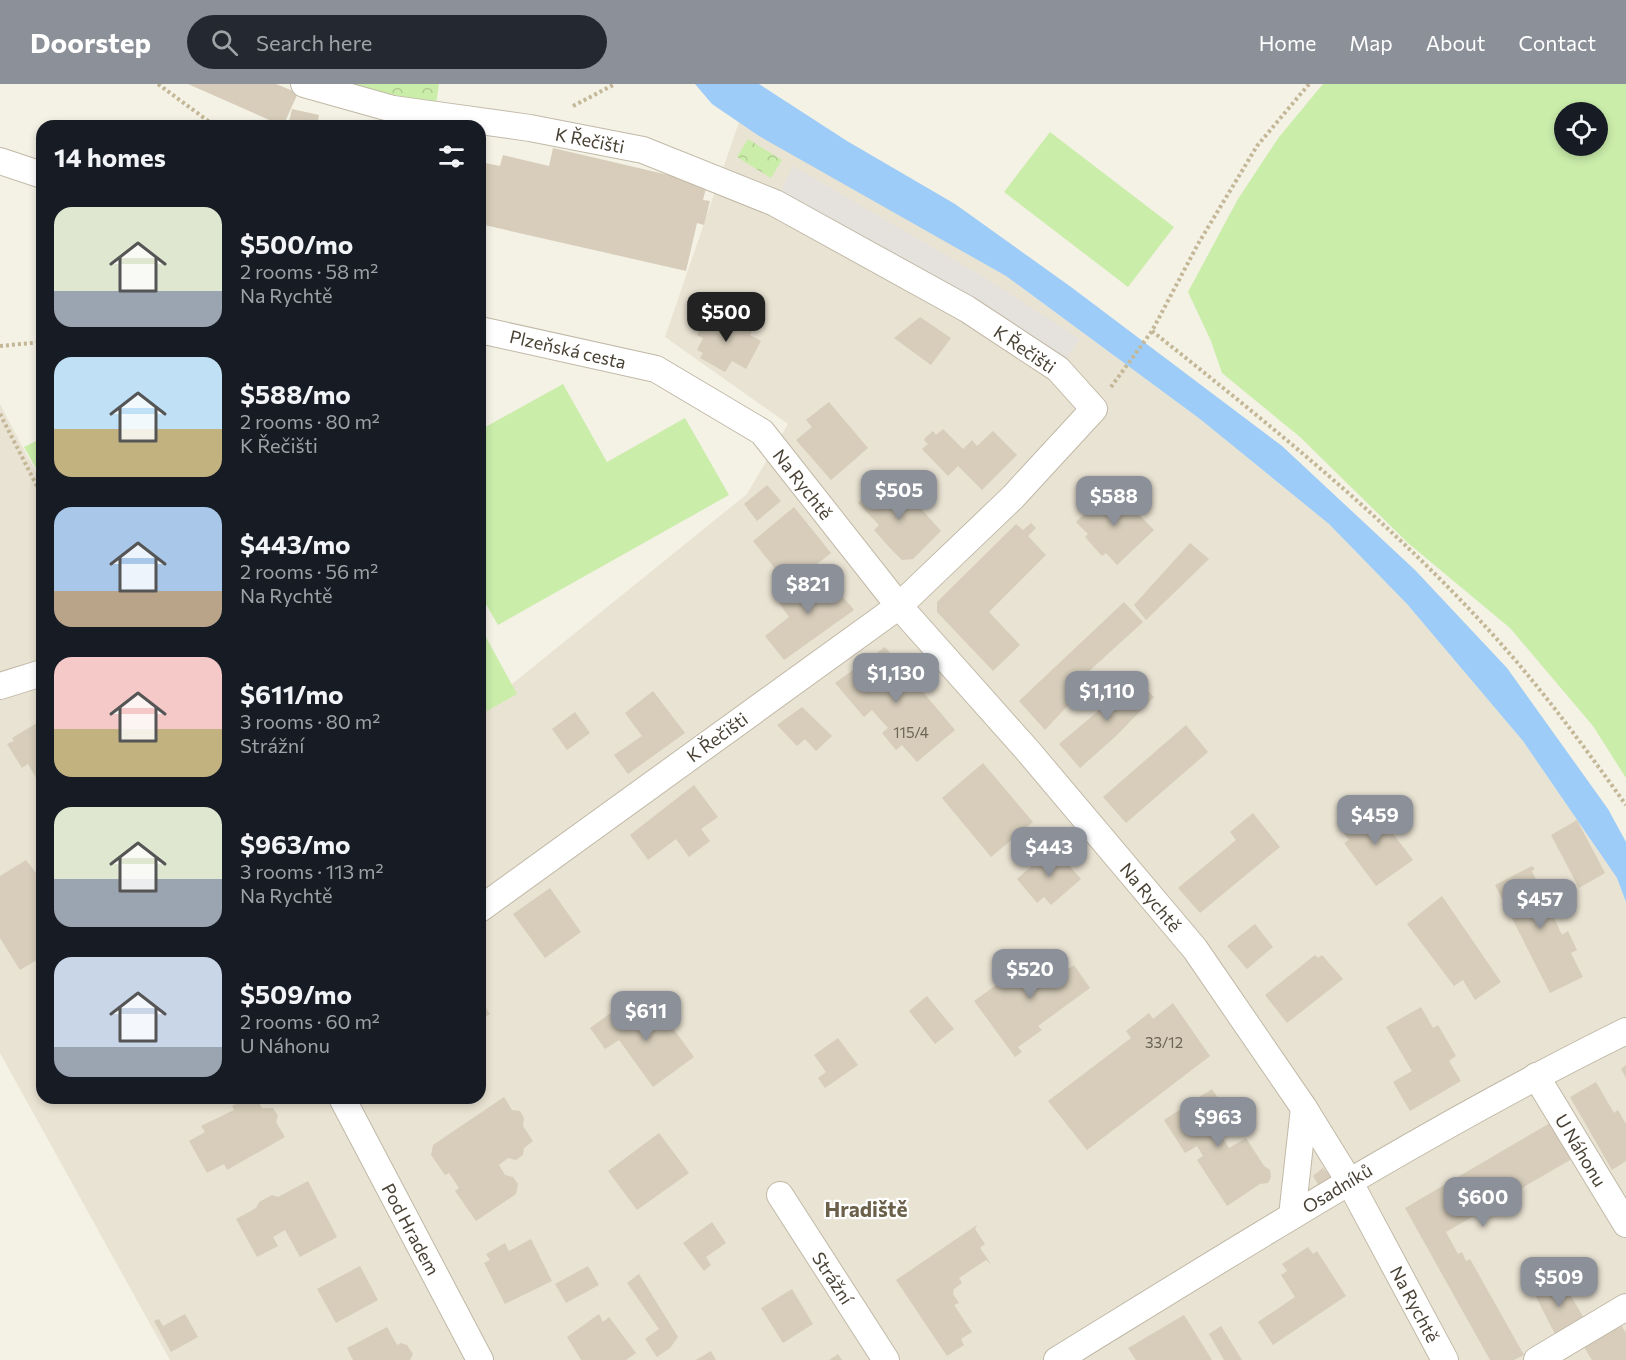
<!DOCTYPE html>
<meta charset="utf-8">
<style>
:root{--surface:#171b24;--page:#242831;--text:#f1f3f6;--muted:#9ea1a6;--accent:#8c9099}
body{margin:0;font-family:Commissioner,sans-serif;background:var(--page);color:var(--text);height:100vh;display:flex;flex-direction:column;font-size:22px;white-space:nowrap}
*{box-sizing:border-box;margin:0}
p{font-size:20px;color:var(--muted)}
.icon{flex:none;width:33px;height:33px;fill:none;stroke:currentColor;stroke-width:2;stroke-linecap:round;stroke-linejoin:round}
.map{position:relative;flex:1;overflow:hidden}
.details{position:absolute;left:36px;top:36px;width:450px;height:984px;display:flex;flex-direction:column;background:var(--surface);border-radius:18px;box-shadow:0 3px 9px #0003}
.details>*{flex:none}
.tools{position:absolute;left:1554px;top:18px;display:grid;gap:12px}
.tools a{display:grid;place-items:center;width:54px;height:54px;border-radius:50%;background:var(--surface);box-shadow:0 3px 9px #0003;font-size:30px}
.price{position:absolute;translate:-50% -51px;padding:0 14px;border-radius:12px;background:var(--accent);color:#fff;font-size:20px;line-height:39px;filter:drop-shadow(0 2px 3px #0008)}
.price::after{content:'';position:absolute;left:50%;top:36px;width:18px;height:14px;margin-left:-9px;background:inherit;clip-path:polygon(0 0,100% 0,50% 100%)}
.price.current{background:#222;color:#fff}
ul{padding:0;list-style:none}
li{display:flex;align-items:center;gap:18px;height:150px;padding:0 18px}
li span{display:grid;place-items:center;flex:none;width:168px;height:120px;border-radius:18px;color:#555}
li>.icon{margin-inline-start:auto}
span .icon{width:72px;height:72px;fill:#fffc;stroke-width:1}
li b{font-size:26px}
h2{display:flex;justify-content:space-between;align-items:center;height:72px;padding:0 18px;font-size:26px}
header{display:flex;align-items:center;gap:36px;box-sizing:border-box;height:84px;padding:0 30px;background:var(--accent);color:#fff}
header strong{font-size:28px}
nav{display:flex;gap:33px;margin-inline-start:auto;font-size:21px}
.search{width:420px;height:54px;background:var(--page);display:flex;align-items:center;gap:15px;box-sizing:border-box;padding:0 21px;border-radius:33px;color:var(--muted);font-size:22px}
.map>svg:first-child{display:block}
.residential{fill:#e9e3d3}
.grass{fill:#caedaa;fill-rule:evenodd}
.forest{fill:url(#forest-crowns)}
.parking{fill:#e5e2de}
.water{fill:#9cccf7}
.building{fill:#d7cdba}
.lines{fill:none;stroke-linecap:round;stroke-linejoin:round}
.street-casing{stroke:#c1b9a7;stroke-width:28}
.path{stroke:#c4b797;stroke-width:4;stroke-dasharray:3 3;stroke-linecap:butt}
.street{stroke:#fff;stroke-width:26}
.labels{text-anchor:middle;dominant-baseline:central;stroke-width:4.5;stroke-linejoin:round;paint-order:stroke}
.number-label{font-size:15px;fill:#6c6456}
.street-label{font-size:18px;fill:#484134;stroke:#fff}
.quarter-label{font-size:21px;font-weight:bold;fill:#6b604a;stroke:#fff}
</style>
<header>
<strong>Doorstep</strong>
<div class="search"><svg class="icon" aria-label="search" viewBox="0 0 24 24"><circle cx="10" cy="10" r="6"/><path d="M15 15l6 6"/></svg>Search here</div>
<nav><a>Home</a><a>Map</a><a>About</a><a>Contact</a></nav>
</header>
<div class="map">
<svg width="1626" height="1276" viewBox="0 0 1626 1276">
<defs>
<pattern id="forest-crowns" width="20" height="18" patternUnits="userSpaceOnUse" patternTransform="scale(1.5)"><rect width="20" height="18" fill="#caedaa"/><path d="M2 6a3 3 0 1 1 6 0M12 15a3 3 0 1 1 6 0" fill="none" stroke="#afcc93"/></pattern>
</defs>
<rect width="100%" height="100%" fill="#f4f1e5"/>
<polygon class="residential" points="739,38 1006,192 1200,335 1329,440 1407,520 1523,657 1617,794 1626,818 1626,1276 170,1276 0,969 0,320 42,400 42,1014 480,1014 480,626 747,410 788,340 665,253"/>
<g class="grass">
<path d="M 1323,0 L 1626,0 L 1626,694 L 1593,642 L 1510,544 L 1408,459 L 1300,353 L 1222,289 L 1211,257 L 1188,208 L 1238,115 L 1279,53 ZM 1598,28 L 1598,62 L 1564,62 L 1564,28 Z"/>
<polygon points="1050,48 1174,143 1128,203 1004,108"/>
<polygon points="563,300 607,378 685,334 729,411 498,541 480,510 480,346"/>
<polygon points="42,354 42,395 24,363"/>
<polygon points="480,542 517,610 480,631"/>
</g>
<g class="forest">
<polygon points="338,0 439,0 436,20 338,3"/>
<polygon points="748,55 782,76 771,94 737,73"/>
</g>
<polygon class="parking" points="793,82 987,195 1080,255 1058,285 775,119"/>
<polygon class="water" points="695,0 759,0 847,57 955,120 1071,203 1282,362 1415,486 1507,584 1608,725 1626,758 1626,818 1617,794 1523,657 1407,520 1329,440 1200,335 1006,192 759,52 712,20"/>
<g class="building">
<polygon points="188,0 276,0 298,9 283,42"/>
<polygon points="292,25 319,31 317,42 288,42"/>
<polygon points="553,64 707,100 703,116 710,117 704,141 697,139 686,187 480,140 485,108 480,107 480,78 500,82 503,71 549,82"/>
<polygon points="709,228 740,246 745,238 754,242 750,251 761,257 746,285 732,277 725,288 700,274 703,269 697,266 703,254 697,251"/>
<polygon points="920,233 951,254 931,281 894,254"/>
<polygon points="829,318 868,364 831,396 796,356 812,343 806,336"/>
<polygon points="943,345 963,365 972,356 977,362 993,347 1017,371 982,406 958,382 948,392 922,365 928,360 924,356 926,353 933,347 936,351"/>
<polygon points="884,394 905,415 909,411 941,447 913,475 902,476 890,464 874,446 879,441 858,419"/>
<polygon points="767,401 781,417 757,437 744,420"/>
<polygon points="1112,403 1154,446 1117,481 1106,469 1102,472 1085,453 1088,450 1076,438"/>
<polygon points="794,423 831,469 789,502 753,457"/>
<polygon points="1031,439 1036,444 1028,452 1046,471 989,528 1020,561 993,587 937,528 937,518 1016,440 1023,446"/>
<polygon points="1190,459 1209,475 1146,536 1134,521"/>
<polygon points="822,488 854,526 784,576 765,552 789,533 779,519"/>
<polygon points="1124,518 1143,538 1065,609 1072,617 1045,646 1019,617"/>
<polygon points="885,563 955,646 917,678 902,661 896,666 882,649 888,644 872,626 864,633 835,599"/>
<polygon points="1132,591 1154,613 1116,652 1080,684 1059,660 1096,629"/>
<polygon points="653,607 685,649 628,690 614,671 642,652 625,629"/>
<polygon points="802,623 832,652 816,667 805,655 797,662 777,641"/>
<polygon points="575,628 590,649 567,666 552,645"/>
<polygon points="37,639 42,647 42,704 28,680 22,684 7,660 14,657 12,654"/>
<polygon points="1186,641 1208,668 1126,739 1103,713"/>
<polygon points="983,679 1033,738 991,773 942,714"/>
<polygon points="694,701 718,733 701,745 710,757 689,773 676,755 648,776 630,751"/>
<polygon points="1372,722 1413,776 1376,802 1344,759 1349,756 1341,745"/>
<polygon points="1253,729 1280,763 1200,829 1178,804 1236,756 1230,748"/>
<polygon points="1577,736 1605,789 1579,804 1551,751"/>
<polygon points="1053,763 1081,795 1051,821 1044,813 1037,819 1017,795"/>
<polygon points="26,776 42,797 42,873 20,886 0,854 0,792"/>
<polygon points="1532,782 1535,785 1532,787 1562,851 1568,847 1577,866 1571,869 1583,893 1550,909 1495,801"/>
<polygon points="550,804 581,848 545,874 513,830"/>
<polygon points="1442,812 1501,898 1475,916 1463,896 1454,902 1407,840"/>
<polygon points="1255,840 1273,863 1247,885 1227,862"/>
<polygon points="1044,867 1061,890 1074,881 1090,904 1038,942 1042,946 1018,963 1022,968 1015,973 974,917"/>
<polygon points="1315,871 1318,874 1322,871 1343,895 1287,939 1265,911"/>
<polygon points="927,912 954,945 935,960 909,927"/>
<polygon points="480,915 490,930 480,936"/>
<polygon points="1173,919 1210,972 1087,1066 1048,1017 1131,954 1126,947 1149,929 1153,935"/>
<polygon points="656,921 694,973 653,1003 619,956 605,965 590,944 619,923 630,939"/>
<polygon points="1421,923 1433,944 1438,941 1456,972 1449,977 1461,997 1410,1027 1393,998 1412,987 1386,943"/>
<polygon points="838,954 858,981 825,1004 818,994 826,988 814,971"/>
<polygon points="1626,981 1626,994 1621,985"/>
<polygon points="1596,998 1614,1029 1618,1026 1626,1040 1626,1077 1612,1086 1570,1013"/>
<polygon points="1212,1005 1234,1038 1219,1048 1229,1064 1246,1054 1264,1082 1270,1086 1271,1093 1268,1099 1260,1100 1227,1122 1197,1076 1203,1072 1197,1062 1185,1069 1164,1036"/>
<polygon points="504,1013 512,1026 520,1027 524,1034 523,1042 533,1057 524,1064 523,1071 516,1076 508,1074 499,1081 505,1091 513,1093 518,1100 516,1110 476,1137 455,1107 459,1104 449,1089 445,1091 431,1071 433,1061"/>
<polygon points="246,1014 257,1014 262,1024 273,1024 278,1032 276,1038 285,1053 227,1086 224,1080 207,1089 189,1057 205,1048 201,1042 234,1026 232,1022"/>
<polygon points="1550,1039 1572,1075 1446,1148 1458,1170 1462,1168 1466,1177 1470,1175 1524,1271 1514,1276 1490,1276 1405,1124"/>
<polygon points="659,1049 689,1089 637,1126 608,1087"/>
<polygon points="1323,1084 1332,1094 1319,1102 1313,1092"/>
<polygon points="308,1097 337,1153 300,1173 285,1146 273,1153 278,1162 257,1173 236,1135 256,1124 259,1118 272,1111 278,1113"/>
<polygon points="712,1138 726,1159 706,1173 711,1181 704,1187 683,1159"/>
<polygon points="977,1141 975,1145 985,1160 980,1164 991,1180 986,1176 959,1194 962,1199 954,1205 953,1210 959,1219 954,1221 972,1248 961,1255 964,1261 947,1272 896,1196"/>
<polygon points="531,1155 552,1197 505,1220 484,1179 490,1176 486,1170 505,1159 509,1167"/>
<polygon points="1308,1163 1313,1170 1317,1167 1346,1212 1273,1261 1258,1238 1295,1213 1281,1191 1287,1187 1282,1180"/>
<polygon points="360,1182 378,1216 336,1239 317,1205"/>
<polygon points="588,1182 599,1201 566,1219 555,1200"/>
<polygon points="639,1190 678,1253 670,1264 657,1273 645,1255 659,1245 627,1199"/>
<polygon points="1561,1195 1585,1236 1556,1252 1535,1211"/>
<polygon points="792,1205 813,1240 783,1259 761,1224"/>
<polygon points="185,1230 198,1253 171,1268 154,1237 159,1235 163,1242"/>
<polygon points="599,1230 603,1238 609,1233 636,1269 626,1276 581,1276 567,1253"/>
<polygon points="1184,1231 1212,1276 1136,1276 1128,1264"/>
<polygon points="1621,1241 1626,1249 1626,1276 1592,1276 1584,1263"/>
<polygon points="1221,1242 1242,1276 1224,1276 1209,1250"/>
<polygon points="387,1243 397,1261 401,1259 407,1261 413,1270 410,1276 353,1276 347,1264"/>
<polygon points="711,1267 716,1276 696,1276"/>
<polygon points="838,1270 842,1276 829,1276"/>
</g>
<g class="lines">
<g class="street-casing">
<g id="street">
<polyline points="304,0 393,25 530,44 643,66 775,119 967,225 1058,285 1094,325 1013,413 899,522 480,825"/>
<polyline points="0,77 42,91"/>
<polyline points="480,246 656,285 762,348 899,522 1028,667 1195,865 1304,1024 1349,1097 1445,1276"/>
<polyline points="0,602 42,589"/>
<polyline points="1536,992 1626,1140"/>
<polyline points="342,1014 480,1276"/>
<polyline points="780,1111 886,1276"/>
<polyline points="1292,1132 1304,1024"/>
<path d="M 1057,1276 C 1244,1161 1429,1044 1626,947"/>
<polyline points="1537,1276 1626,1223"/>
</g>
</g>
<g class="path">
<polyline points="158,0 215,42"/>
<polyline points="573,22 615,0"/>
<path d="M 1152,247 C 1280,349 1409,452 1516,577 C 1555,623 1591,672 1626,721"/>
<polyline points="0,262 42,258"/>
<polyline points="1111,303 1152,247 1198,160 1257,62 1309,0"/>
<polyline points="0,330 42,412"/>
</g>
<use href="#street" class="street"/>
</g>
<g class="labels">
<g class="number-label">
<text x="911" y="648">115/4</text>
<text x="1164" y="958">33/12</text>
</g>
<g class="street-label">
<text transform="translate(590 56) rotate(11)">K Řečišti</text>
<text transform="translate(568 265) rotate(13)">Plzeňská cesta</text>
<text transform="translate(1025 265) rotate(34)">K Řečišti</text>
<text transform="translate(803 400) rotate(52)">Na Rychtě</text>
<text transform="translate(717 653) rotate(-36)">K Řečišti</text>
<text transform="translate(1151 813) rotate(50)">Na Rychtě</text>
<text transform="translate(1581 1066) rotate(59)">U Náhonu</text>
<text transform="translate(1337 1104) rotate(-31)">Osadníků</text>
<text transform="translate(411 1145) rotate(62)">Pod Hradem</text>
<text transform="translate(833 1194) rotate(57)">Strážní</text>
<text transform="translate(1415 1220) rotate(62)">Na Rychtě</text>
</g>
<g class="quarter-label">
<text x="866" y="1124">Hradiště</text>
</g>
</g>
</svg>
<div class="tools">
<a><svg class="icon" aria-label="locate" viewBox="0 0 24 24"><circle cx="12" cy="12" r="6"/><path d="M12 2v4M12 18v4M2 12h4M18 12h4"/></svg></a>
</div>
<b class="price current" style="left:726px;top:259px">$500</b>
<b class="price" style="left:899px;top:437px">$505</b>
<b class="price" style="left:1114px;top:443px">$588</b>
<b class="price" style="left:808px;top:531px">$821</b>
<b class="price" style="left:896px;top:620px">$1,130</b>
<b class="price" style="left:1107px;top:638px">$1,110</b>
<b class="price" style="left:1375px;top:762px">$459</b>
<b class="price" style="left:1049px;top:794px">$443</b>
<b class="price" style="left:1540px;top:846px">$457</b>
<b class="price" style="left:1030px;top:916px">$520</b>
<b class="price" style="left:646px;top:958px">$611</b>
<b class="price" style="left:1218px;top:1064px">$963</b>
<b class="price" style="left:1483px;top:1144px">$600</b>
<b class="price" style="left:1559px;top:1224px">$509</b>
<section class="details">
<h2>14 homes<svg class="icon" aria-label="filters" viewBox="0 0 24 24"><path d="M4 7h16M4 17h16"/><circle cx="9" cy="7" r="2"/><circle cx="15" cy="17" r="2"/></svg></h2>
<ul>
<li><span style="background:linear-gradient(#dfe7d0 70%,#9aa5b1 0)"><svg class="icon" aria-label="home" viewBox="0 0 24 24"><path d="M3 11l9-7 9 7M6 9v11h12V9"/></svg></span><div><b>$500/mo</b><p>2 rooms · 58 m²</p><p>Na Rychtě</p></div></li>
<li><span style="background:linear-gradient(#bfe0f5 60%,#c2b280 0)"><svg class="icon" aria-label="home" viewBox="0 0 24 24"><path d="M3 11l9-7 9 7M6 9v11h12V9"/></svg></span><div><b>$588/mo</b><p>2 rooms · 80 m²</p><p>K Řečišti</p></div></li>
<li><span style="background:linear-gradient(#a9c7e8 70%,#b9a48a 0)"><svg class="icon" aria-label="home" viewBox="0 0 24 24"><path d="M3 11l9-7 9 7M6 9v11h12V9"/></svg></span><div><b>$443/mo</b><p>2 rooms · 56 m²</p><p>Na Rychtě</p></div></li>
<li><span style="background:linear-gradient(#f6c9c9 60%,#c2b280 0)"><svg class="icon" aria-label="home" viewBox="0 0 24 24"><path d="M3 11l9-7 9 7M6 9v11h12V9"/></svg></span><div><b>$611/mo</b><p>3 rooms · 80 m²</p><p>Strážní</p></div></li>
<li><span style="background:linear-gradient(#dfe7d0 60%,#9aa5b1 0)"><svg class="icon" aria-label="home" viewBox="0 0 24 24"><path d="M3 11l9-7 9 7M6 9v11h12V9"/></svg></span><div><b>$963/mo</b><p>3 rooms · 113 m²</p><p>Na Rychtě</p></div></li>
<li><span style="background:linear-gradient(#c9d6e8 75%,#9aa5b1 0)"><svg class="icon" aria-label="home" viewBox="0 0 24 24"><path d="M3 11l9-7 9 7M6 9v11h12V9"/></svg></span><div><b>$509/mo</b><p>2 rooms · 60 m²</p><p>U Náhonu</p></div></li>
</ul>
</section>
</div>
